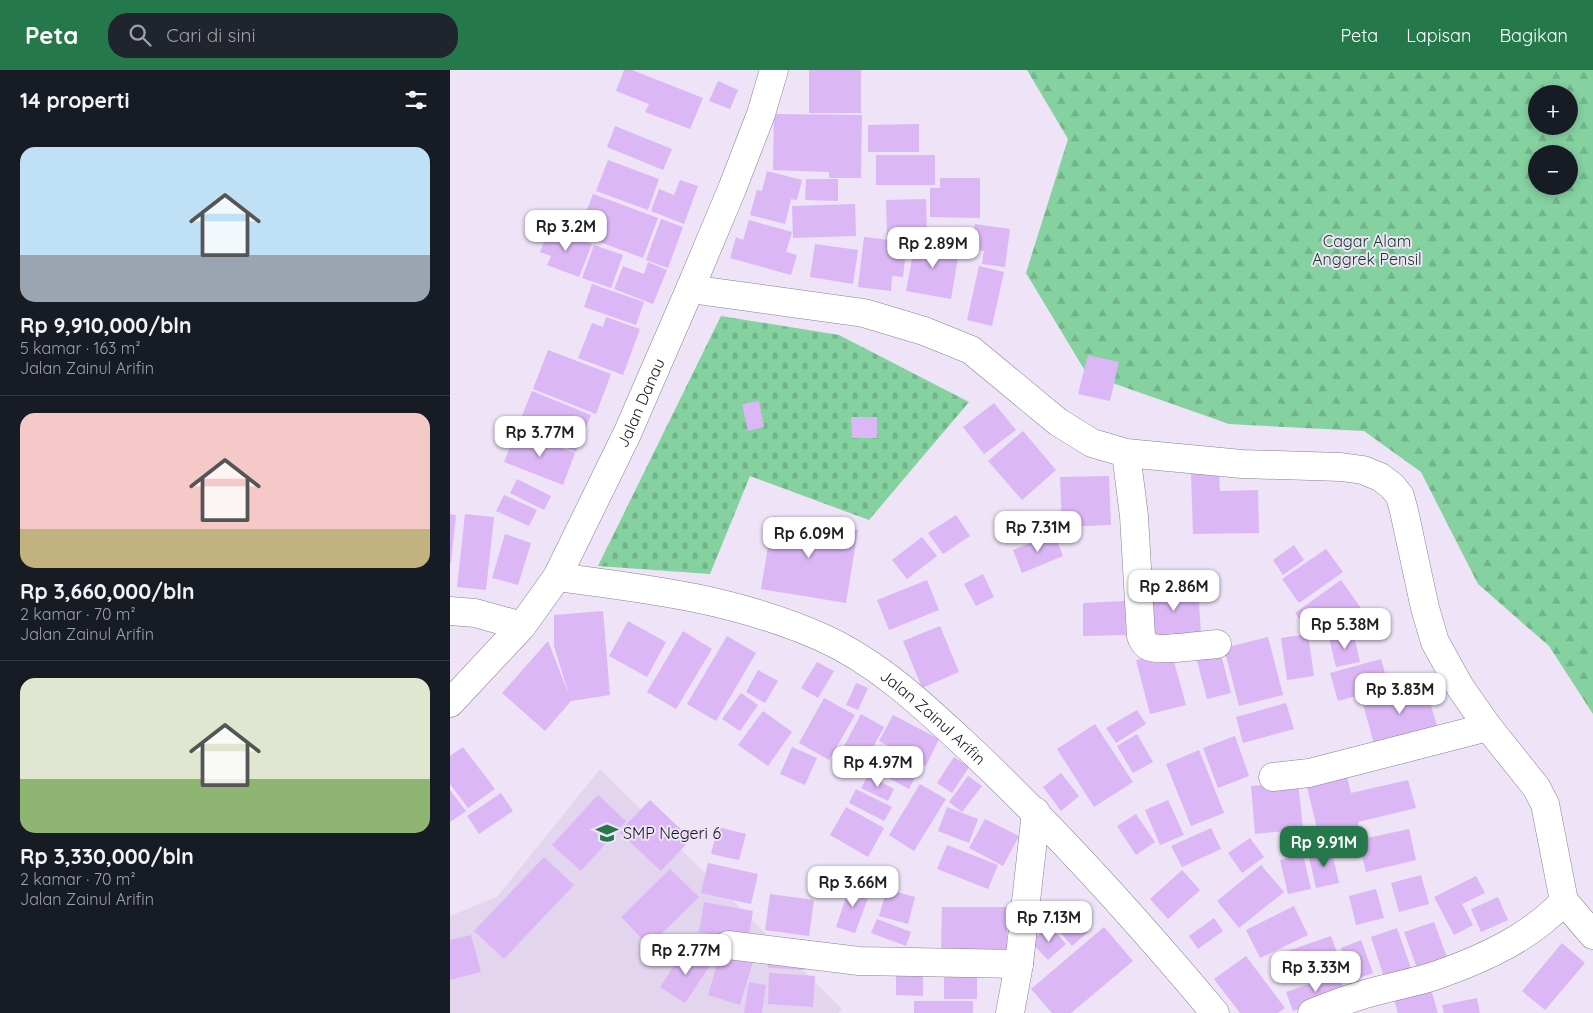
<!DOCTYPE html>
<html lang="id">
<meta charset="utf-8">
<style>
:root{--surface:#171b24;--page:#20242c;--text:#f1f3f6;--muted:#9ea1a6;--line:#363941;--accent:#24784a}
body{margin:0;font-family:Quicksand,sans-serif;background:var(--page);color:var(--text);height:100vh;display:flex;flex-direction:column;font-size:19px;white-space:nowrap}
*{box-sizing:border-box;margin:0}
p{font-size:16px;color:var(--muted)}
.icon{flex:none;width:28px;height:28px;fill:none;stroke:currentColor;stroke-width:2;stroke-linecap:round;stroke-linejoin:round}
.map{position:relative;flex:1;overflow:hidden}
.details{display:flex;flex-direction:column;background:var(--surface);width:450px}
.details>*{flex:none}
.controls{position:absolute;left:1078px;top:15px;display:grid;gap:10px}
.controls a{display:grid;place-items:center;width:50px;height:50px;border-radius:50%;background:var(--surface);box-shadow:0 2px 8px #0003;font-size:25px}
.price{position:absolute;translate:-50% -42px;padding:0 11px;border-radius:10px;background:#fff;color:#222;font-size:16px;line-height:32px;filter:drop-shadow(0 1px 2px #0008)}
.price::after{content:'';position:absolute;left:50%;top:30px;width:15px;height:11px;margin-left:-8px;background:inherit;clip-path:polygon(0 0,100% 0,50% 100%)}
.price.selected{background:var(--accent);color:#fff}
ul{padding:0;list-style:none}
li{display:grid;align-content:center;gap:10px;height:265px;padding:0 20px}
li+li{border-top:1px solid var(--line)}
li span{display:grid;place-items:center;height:155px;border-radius:15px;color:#555}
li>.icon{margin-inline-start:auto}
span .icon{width:90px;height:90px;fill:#fffc;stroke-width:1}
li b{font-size:21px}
h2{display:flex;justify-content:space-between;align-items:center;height:60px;padding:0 20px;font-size:21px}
header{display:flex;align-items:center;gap:30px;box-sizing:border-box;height:70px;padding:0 25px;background:var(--accent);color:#fff}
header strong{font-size:24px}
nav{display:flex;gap:28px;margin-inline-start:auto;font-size:18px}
.search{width:350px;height:45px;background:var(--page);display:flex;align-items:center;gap:12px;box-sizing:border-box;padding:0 18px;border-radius:20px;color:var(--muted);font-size:19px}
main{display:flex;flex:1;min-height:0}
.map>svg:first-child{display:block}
.built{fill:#e4d5ef}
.forest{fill:url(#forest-firs);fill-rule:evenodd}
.cemetery{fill:url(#cemetery-stones)}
.building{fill:#dcb7f6}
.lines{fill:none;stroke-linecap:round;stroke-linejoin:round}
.minor-casing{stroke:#897f91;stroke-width:29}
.minor{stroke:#fff;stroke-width:28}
.labels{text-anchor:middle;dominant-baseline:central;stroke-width:4;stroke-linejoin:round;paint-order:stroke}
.park-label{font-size:16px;fill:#133a24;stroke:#eee3f7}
.street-label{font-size:16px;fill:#1a161d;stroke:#eee3f7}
.poi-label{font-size:16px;fill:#1a161d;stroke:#eee3f7;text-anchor:start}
</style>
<header>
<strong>Peta</strong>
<div class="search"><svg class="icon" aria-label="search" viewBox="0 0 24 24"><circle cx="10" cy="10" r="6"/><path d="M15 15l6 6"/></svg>Cari di sini</div>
<nav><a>Peta</a><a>Lapisan</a><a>Bagikan</a></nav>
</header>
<main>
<section class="details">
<h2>14 properti<svg class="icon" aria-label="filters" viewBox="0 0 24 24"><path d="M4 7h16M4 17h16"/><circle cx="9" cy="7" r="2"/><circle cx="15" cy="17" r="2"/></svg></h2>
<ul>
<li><span style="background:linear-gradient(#bfe0f5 70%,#9aa5b1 0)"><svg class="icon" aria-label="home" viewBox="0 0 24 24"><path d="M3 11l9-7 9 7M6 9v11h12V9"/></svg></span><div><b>Rp 9,910,000/bln</b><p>5 kamar · 163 m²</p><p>Jalan Zainul Arifin</p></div></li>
<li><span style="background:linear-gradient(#f6c9c9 75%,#c2b280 0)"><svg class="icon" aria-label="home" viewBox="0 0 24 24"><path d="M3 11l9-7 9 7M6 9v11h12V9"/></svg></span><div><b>Rp 3,660,000/bln</b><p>2 kamar · 70 m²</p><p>Jalan Zainul Arifin</p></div></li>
<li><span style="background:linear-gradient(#dfe7d0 65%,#8fb573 0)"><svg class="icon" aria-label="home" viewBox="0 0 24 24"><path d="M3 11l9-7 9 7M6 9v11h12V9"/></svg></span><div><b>Rp 3,330,000/bln</b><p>2 kamar · 70 m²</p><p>Jalan Zainul Arifin</p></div></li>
</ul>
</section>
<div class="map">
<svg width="1143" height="943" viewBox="0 0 1143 943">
<defs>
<pattern id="forest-firs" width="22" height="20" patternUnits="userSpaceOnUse" patternTransform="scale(1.25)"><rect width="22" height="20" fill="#85d1a0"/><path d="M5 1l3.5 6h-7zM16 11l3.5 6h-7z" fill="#72b389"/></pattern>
<pattern id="cemetery-stones" width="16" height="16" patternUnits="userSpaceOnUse" patternTransform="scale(1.25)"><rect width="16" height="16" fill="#85d1a0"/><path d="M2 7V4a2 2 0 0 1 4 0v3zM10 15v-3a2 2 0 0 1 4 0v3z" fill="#72b389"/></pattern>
</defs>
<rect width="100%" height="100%" fill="#eee3f7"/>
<polygon class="built" points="150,699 392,939 388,943 0,943 0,846 47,827"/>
<path class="forest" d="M 577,0 L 1143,0 L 1143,644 L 1099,576 L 1028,514 L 971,402 L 914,361 L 779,354 L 637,304 L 576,203 L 618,69 ZM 1086,24 L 1119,24 L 1119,56 L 1086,56 ZM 1086,84 L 1119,84 L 1119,116 L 1086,116 Z"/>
<polygon class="cemetery" points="271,246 389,265 519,332 419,450 300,406 260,504 148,496"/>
<g class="building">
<polygon points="174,0 182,0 253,28 240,59 195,42 199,34 166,21"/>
<rect x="359" y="0" width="52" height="43"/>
<polygon points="268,11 288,20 280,39 259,31"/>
<polygon points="324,44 412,45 411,108 379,108 379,102 323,100"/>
<polygon points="469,54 469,82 418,82 418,55"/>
<polygon points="165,56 222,79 213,100 157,77"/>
<rect x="426" y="85" width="59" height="30"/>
<polygon points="158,90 209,109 198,140 146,121"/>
<polygon points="317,101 352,110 347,130 341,129 335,154 300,145 307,120 312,121"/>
<polygon points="490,108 530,108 530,148 480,147 480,118 490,118"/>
<polygon points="356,109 388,109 388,131 355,130"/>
<polygon points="230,110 248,116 234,154 201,141 209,119 224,125"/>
<polygon points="143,124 208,148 193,188 128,164"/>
<polygon points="476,129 477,164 437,165 436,130"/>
<polygon points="405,134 406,166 343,168 342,136"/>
<polygon points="211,149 233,157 218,198 196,190"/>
<polygon points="299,150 342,162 336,182 347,185 341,205 280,188 286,167 293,170"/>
<polygon points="525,154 560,159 555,197 532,194 534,181 521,179"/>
<polygon points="99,158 142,174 129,207 97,195 101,186 90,182"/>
<polygon points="414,167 457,172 453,207 442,206 441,221 408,217"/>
<polygon points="466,168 510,176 501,229 456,221"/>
<polygon points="365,174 408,180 403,214 360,207"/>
<polygon points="144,175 173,185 161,218 132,208"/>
<polygon points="198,192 217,200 203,234 164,219 173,196 194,204"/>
<polygon points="529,196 554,202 542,256 517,250"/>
<polygon points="142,214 194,232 186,255 134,237"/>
<polygon points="156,247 190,259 173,305 128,288 142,253 153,257"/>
<polygon points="98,280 161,304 146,344 83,319"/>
<polygon points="638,285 669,292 660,331 628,324"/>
<polygon points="82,321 141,345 126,382 67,358"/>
<polygon points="309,331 314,357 298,361 292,334"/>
<polygon points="544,333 566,360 534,384 513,357"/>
<polygon points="401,347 427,347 427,368 402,368"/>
<polygon points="67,360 125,383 113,415 54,392"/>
<polygon points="573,361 606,400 572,430 538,391"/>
<polygon points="769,403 770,421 808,420 809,463 743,464 741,404"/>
<polygon points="659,406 661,455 612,457 610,407"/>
<polygon points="67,409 101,426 94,440 60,423"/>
<polygon points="54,425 87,440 79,456 46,441"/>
<polygon points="0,444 6,445 1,493 0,493"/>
<polygon points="15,444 44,447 36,520 7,517"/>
<polygon points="506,445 520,466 493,484 478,463"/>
<polygon points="323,446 408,460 396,533 311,519"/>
<polygon points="604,463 613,486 572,503 563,480"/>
<polygon points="55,464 81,473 68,515 42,508"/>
<polygon points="472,467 487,486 457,509 442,490"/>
<polygon points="844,475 854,490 833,505 823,490"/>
<polygon points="876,479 893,502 849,533 832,509"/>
<polygon points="533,504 544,527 526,536 514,514"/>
<polygon points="477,510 489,540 439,560 427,530"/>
<polygon points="891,510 911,538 864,570 845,543"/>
<polygon points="748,516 751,564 701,567 698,519"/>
<polygon points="675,531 676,565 633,566 633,533"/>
<polygon points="153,541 160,625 121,631 95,661 52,623 98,571 119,625 104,576 104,545"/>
<polygon points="178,551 216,572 197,607 159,586"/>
<polygon points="490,556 509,602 472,618 453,571"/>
<polygon points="233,561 262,579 226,639 197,622"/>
<polygon points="903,562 910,592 886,597 879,568"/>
<polygon points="858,564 864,606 837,610 831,568"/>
<polygon points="277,566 306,583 266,651 237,634"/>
<polygon points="818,567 833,625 789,636 774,578"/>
<polygon points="721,581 736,635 700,644 686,590"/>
<polygon points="770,581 781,623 757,629 746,587"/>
<polygon points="931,589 939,617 888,631 880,603"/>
<polygon points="367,592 384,601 368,628 351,618"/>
<polygon points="308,600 328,611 315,633 296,622"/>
<polygon points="406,613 418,618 408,640 396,635"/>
<polygon points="975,616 987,656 924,674 913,634"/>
<polygon points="291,623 308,635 290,661 272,649"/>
<polygon points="374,628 405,645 379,690 349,673"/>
<polygon points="836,633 844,659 793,673 786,647"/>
<polygon points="687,640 696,654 666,673 656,658"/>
<polygon points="313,641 342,662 318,696 288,675"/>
<polygon points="411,644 434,657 408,705 385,693"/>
<polygon points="443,645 489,669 476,696 429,671"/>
<polygon points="645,654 683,712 644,737 607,679"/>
<polygon points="687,664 703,692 683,703 667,676"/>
<polygon points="785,666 799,706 768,718 753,678"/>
<polygon points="13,677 45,719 18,738 0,714 0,686"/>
<polygon points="342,677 367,688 355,715 330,704"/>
<polygon points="749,680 774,743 741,756 716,694"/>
<polygon points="444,682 471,696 459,719 433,705"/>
<polygon points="504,687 519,697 502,723 487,713"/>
<polygon points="611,703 629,726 611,741 593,717"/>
<polygon points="896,703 901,723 958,710 966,738 908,752 911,765 871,775 856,713"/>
<polygon points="418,705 444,719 438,731 411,718"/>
<polygon points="518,706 532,716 512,742 499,732"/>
<polygon points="848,712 853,759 805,764 801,716"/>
<polygon points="470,714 496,729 464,781 439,765"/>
<polygon points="406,719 442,737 434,751 399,733"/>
<polygon points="0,720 16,741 0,752"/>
<polygon points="51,723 63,741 29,764 17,746"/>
<polygon points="148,725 176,751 131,801 102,775"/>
<polygon points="200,730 241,769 211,801 169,762"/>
<polygon points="718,730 734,765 710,775 695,740"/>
<polygon points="396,737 434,758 418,787 380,765"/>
<polygon points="497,737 528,749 519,773 488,761"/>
<polygon points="686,744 705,772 686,785 667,756"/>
<polygon points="535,749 569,766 553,796 519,778"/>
<polygon points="268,757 296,764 289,790 261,784"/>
<polygon points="761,758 771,779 732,797 721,776"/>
<polygon points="959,759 966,790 916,802 908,770"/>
<polygon points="800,768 814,787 792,803 778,783"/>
<polygon points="497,775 548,795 538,819 487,799"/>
<polygon points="881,778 889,813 866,818 858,783"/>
<polygon points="853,784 861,819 838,824 830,790"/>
<polygon points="94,787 124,815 54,889 24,861"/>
<polygon points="258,793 308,804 301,834 251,823"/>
<polygon points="811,795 834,822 789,858 767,831"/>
<polygon points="220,799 249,827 199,876 171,847"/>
<polygon points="732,800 750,820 718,849 700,829"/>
<polygon points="971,805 979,834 949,842 941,813"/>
<polygon points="1026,806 1035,823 1012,834 1023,855 1004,865 984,827"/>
<polygon points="401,813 421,820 405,863 386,857"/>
<polygon points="437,819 465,827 458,854 429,846"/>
<polygon points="926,819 934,848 906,855 899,826"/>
<polygon points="320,824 364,830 359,866 315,860"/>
<polygon points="1048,827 1058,850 1031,862 1021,839"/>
<polygon points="254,832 303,841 298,870 249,862"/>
<polygon points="844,836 858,865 810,888 796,860"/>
<polygon points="492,837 557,837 557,880 491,879"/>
<polygon points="764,848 773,861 748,879 739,866"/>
<polygon points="427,849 461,862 456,876 421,863"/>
<polygon points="627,850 638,862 622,876 611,863"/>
<polygon points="984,852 998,890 968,901 954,862"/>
<polygon points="599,855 616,874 598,890 581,872"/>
<polygon points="654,857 683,891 621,943 602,943 581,919"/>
<polygon points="947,858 962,901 935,910 921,867"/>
<polygon points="21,865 31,902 0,910 0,870"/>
<polygon points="881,866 890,891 838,909 829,884"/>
<polygon points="911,870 923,903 903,910 891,878"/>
<polygon points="1112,873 1135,893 1095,940 1072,921"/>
<polygon points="236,878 261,894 235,933 210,917"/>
<polygon points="272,878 304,888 290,935 258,925"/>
<polygon points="796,886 835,938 828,943 790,943 764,909"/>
<polygon points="318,888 356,890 355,900 318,898"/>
<polygon points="446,899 473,900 473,926 446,925"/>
<polygon points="319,903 365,906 363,937 318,934"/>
<rect x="494" y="903" width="33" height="26"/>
<polygon points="889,904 895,924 843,941 836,922"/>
<polygon points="978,909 988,943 948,943 941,920"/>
<polygon points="299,912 316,915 312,943 294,943"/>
<polygon points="1027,928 1030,943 994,943 992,935"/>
<rect x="464" y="931" width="59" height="12"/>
</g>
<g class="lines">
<g class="minor-casing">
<g id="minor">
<path d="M 240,219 L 414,243 L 474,261 L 521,280 L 608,352 L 642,373 L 676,383 L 792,394 L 891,397 L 913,400 L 930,407 L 942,416 L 950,426 L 954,441 L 975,538 L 985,572 L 1010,617 L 1038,657 L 1086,717 L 1095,734 L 1114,831 C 1081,867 1035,888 990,904 C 965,913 937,917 912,925 C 895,930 878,937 862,943"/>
<path d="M 676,383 L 684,446 L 691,566 C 693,570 694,574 698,576 C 707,582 754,575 767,574"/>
<path id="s1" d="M 107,507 C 200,519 284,529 371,567 C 429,593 475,637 521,680 C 608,762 688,851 765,943"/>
<polyline points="0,541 25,543 72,556"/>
<path id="s2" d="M 0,633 L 72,556 L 107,507 L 177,364 L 240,219 L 282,119 L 311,44 L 324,0"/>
<polyline points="823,707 859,703 1038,657"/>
<polyline points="1114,831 1143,865"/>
<polyline points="278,875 409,891 569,894"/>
<polyline points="560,943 569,894 586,742"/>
</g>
</g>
<use href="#minor" class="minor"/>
</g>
<defs>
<g id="school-bare" transform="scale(1.725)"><path d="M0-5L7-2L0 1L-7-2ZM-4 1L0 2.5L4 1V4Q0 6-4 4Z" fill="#24784a" stroke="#eee3f7" stroke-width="2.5" paint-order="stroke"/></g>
</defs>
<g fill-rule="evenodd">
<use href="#school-bare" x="157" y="763"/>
</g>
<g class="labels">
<g class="park-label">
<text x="917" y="171">Cagar Alam<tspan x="917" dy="18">Anggrek Pensil</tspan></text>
</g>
<g class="street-label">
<text stroke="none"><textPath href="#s2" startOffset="359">Jalan Danau</textPath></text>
<text stroke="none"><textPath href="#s1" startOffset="410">Jalan Zainul Arifin</textPath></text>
</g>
<g class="poi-label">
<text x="173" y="763">SMP Negeri 6</text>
</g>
</g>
</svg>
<div class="controls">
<a>+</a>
<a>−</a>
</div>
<b class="price" style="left:116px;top:182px">Rp 3.2M</b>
<b class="price" style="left:483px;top:199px">Rp 2.89M</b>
<b class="price" style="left:90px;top:388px">Rp 3.77M</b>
<b class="price" style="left:588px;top:483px">Rp 7.31M</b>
<b class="price" style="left:359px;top:489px">Rp 6.09M</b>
<b class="price" style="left:724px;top:542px">Rp 2.86M</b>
<b class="price" style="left:895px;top:580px">Rp 5.38M</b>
<b class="price" style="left:950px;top:645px">Rp 3.83M</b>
<b class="price" style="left:428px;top:718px">Rp 4.97M</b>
<b class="price selected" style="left:874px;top:798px">Rp 9.91M</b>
<b class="price" style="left:403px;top:838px">Rp 3.66M</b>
<b class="price" style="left:599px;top:873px">Rp 7.13M</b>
<b class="price" style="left:236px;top:906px">Rp 2.77M</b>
<b class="price" style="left:866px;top:923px">Rp 3.33M</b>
</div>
</main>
